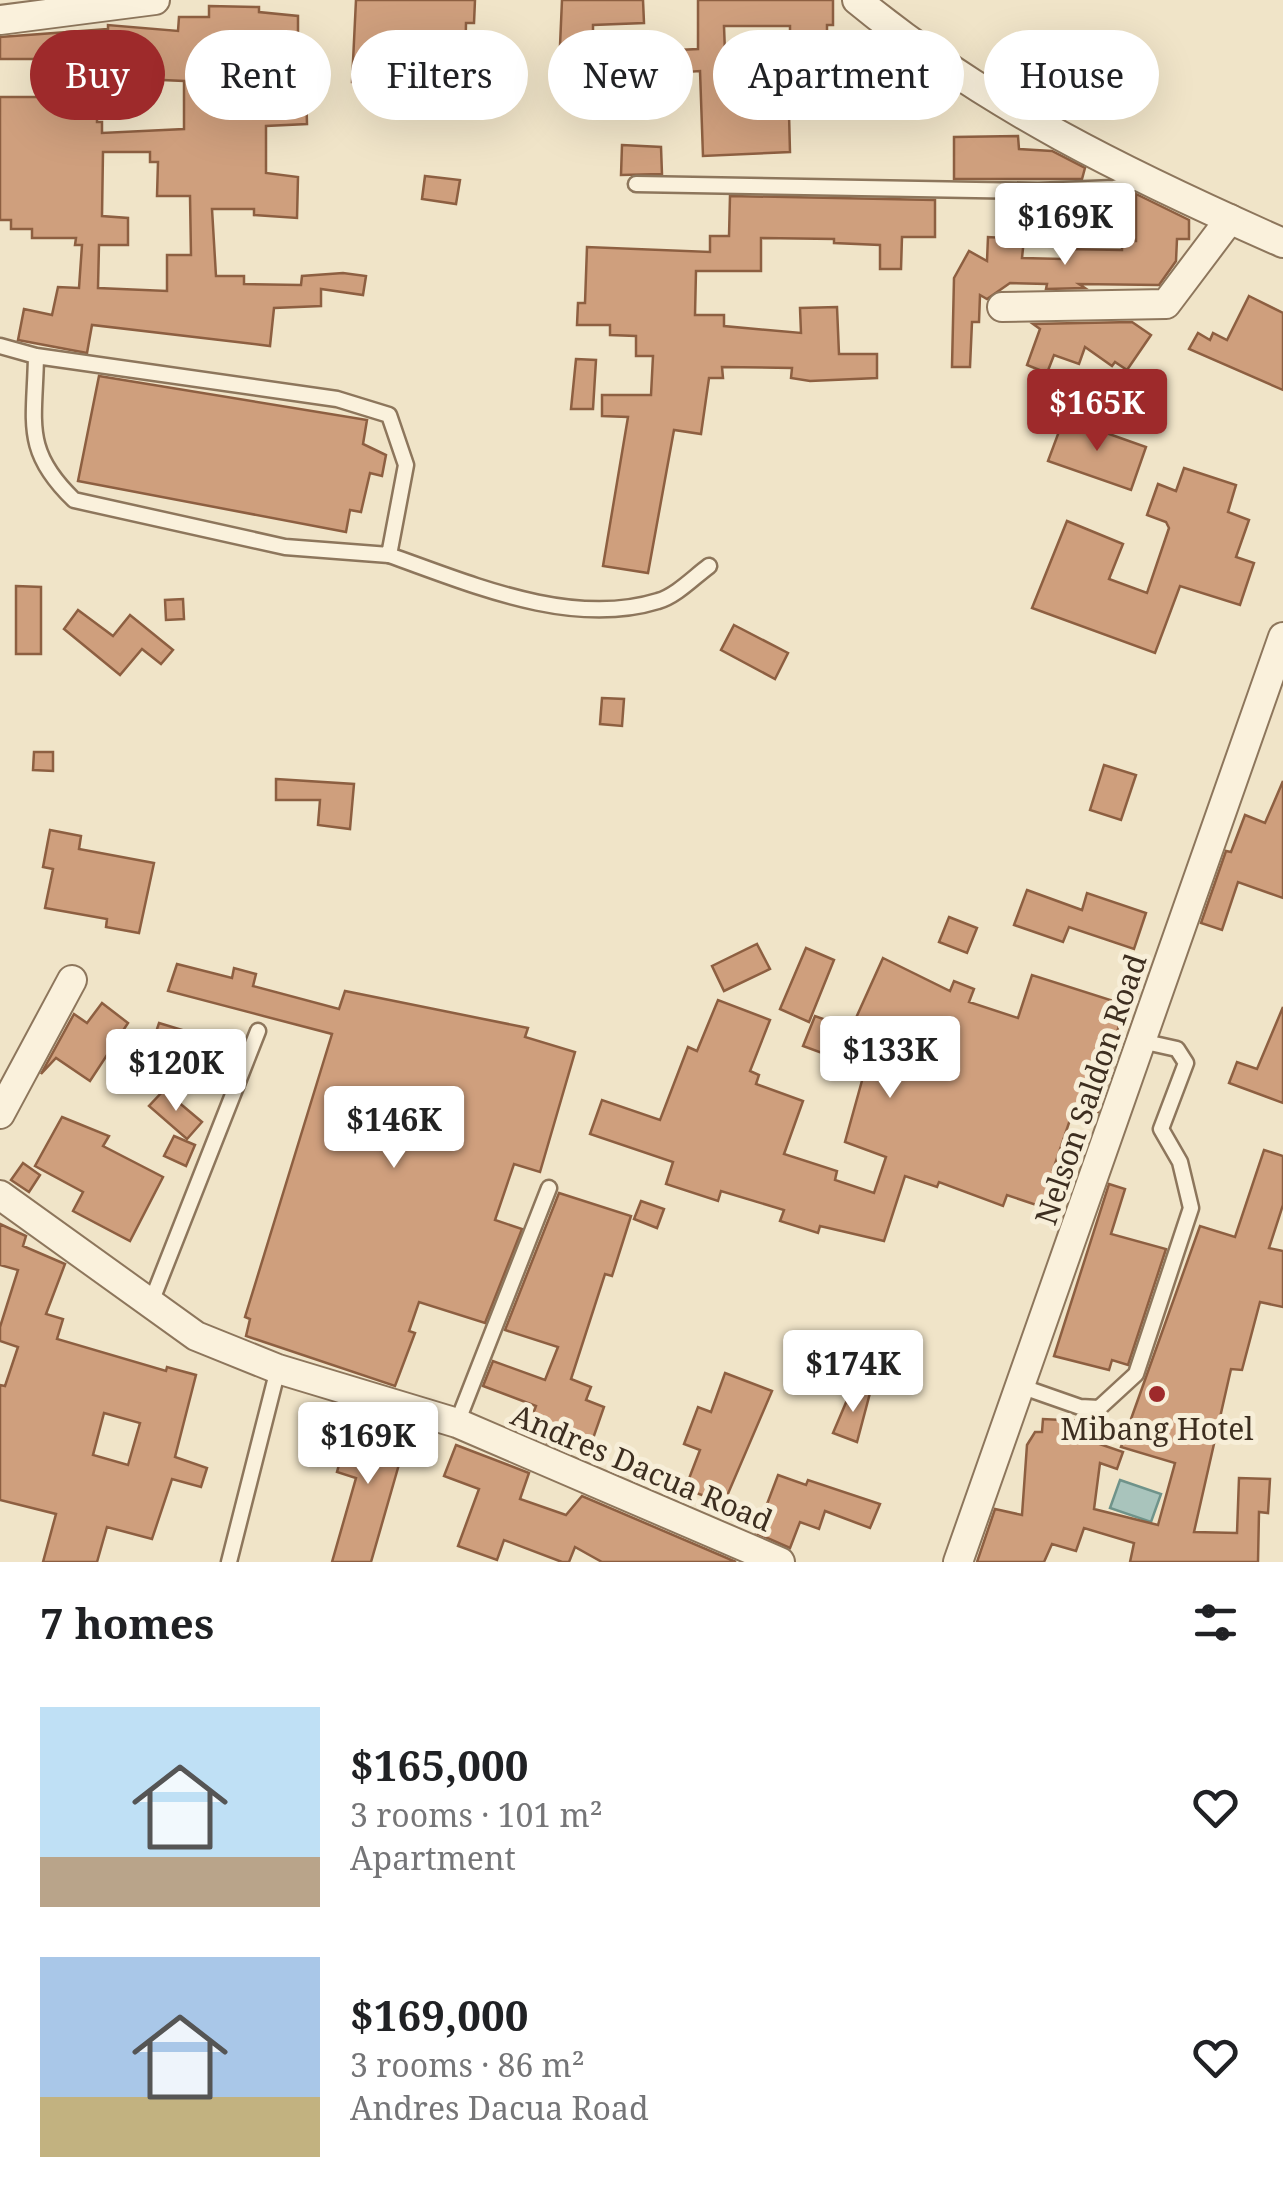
<!DOCTYPE html>
<meta charset="utf-8">
<style>
:root{--surface:#fff;--page:#f6f6f6;--text:#202124;--muted:#757577;--accent:#9e2a2b}
body{margin:0;font-family:"Noto Serif",serif;background:var(--page);color:var(--text);height:100vh;display:flex;flex-direction:column;font-size:38px;white-space:nowrap}
*{box-sizing:border-box;margin:0}
p{font-size:32px;color:var(--muted)}
.icon{flex:none;width:55px;height:55px;fill:none;stroke:currentColor;stroke-width:2;stroke-linecap:round;stroke-linejoin:round}
.map{position:relative;height:1562px;overflow:hidden}
.drawer{display:flex;flex-direction:column;background:var(--surface);flex:1}
.drawer>*{flex:none}
.guide{position:absolute;left:30px;top:30px;width:1225px;height:90px;display:flex;gap:20px}
.price{position:absolute;translate:-50% -85px;padding:0 22px;border-radius:10px;background:#fff;color:#222;font-size:32px;line-height:65px;filter:drop-shadow(0 2px 5px #0008)}
.price::after{content:'';position:absolute;left:50%;top:60px;width:30px;height:22px;margin-left:-15px;background:inherit;clip-path:polygon(0 0,100% 0,50% 100%)}
.price.active{background:var(--accent);color:#fff}
ul{padding:0;list-style:none}
li{display:flex;align-items:center;gap:30px;height:250px;padding:0 40px}
li span{display:grid;place-items:center;flex:none;width:280px;height:200px;border-radius:0px;color:#555}
li>.icon{margin-inline-start:auto}
span .icon{width:120px;height:120px;fill:#fffc;stroke-width:1}
li b{font-size:42px}
h2{display:flex;justify-content:space-between;align-items:center;height:120px;padding:0 40px;font-size:42px}
.tag{padding:0 35px;border-radius:45px;background:var(--surface);box-shadow:0 10px 40px #0002;font-size:35px;line-height:90px}
.tag.active{background:var(--accent);color:#fff}
.map>svg:first-child{display:block}
.water{fill:#a9c4bc;stroke:#6f938a;stroke-width:2.5}
.building{fill:#cf9f7d;stroke:#8d5f41;stroke-width:2.5;fill-rule:evenodd}
.lines{fill:none;stroke-linecap:round;stroke-linejoin:round}
.service-casing{stroke:#8d765c;stroke-width:19}
.minor-casing{stroke:#8d765c;stroke-width:32}
.service{stroke:#faf1dc;stroke-width:14}
.minor{stroke:#faf1dc;stroke-width:28}
.poi-dot{fill:#9e2a2b;stroke:#f7eed8;stroke-width:4}
.labels{text-anchor:middle;dominant-baseline:central;stroke-width:10;stroke-linejoin:round;paint-order:stroke}
.street-label{font-size:30px;fill:#3d2e20;stroke:#f7eed8}
.poi-label{font-size:30px;fill:#3d2e20;stroke:#f7eed8}
</style>
<div class="map">
<svg width="1283" height="1562" viewBox="0 0 1283 1562">
<rect width="100%" height="100%" fill="#f0e4c8"/>
<polygon class="water" points="1120,1480 1161,1494 1151,1522 1110,1508"/>
<g class="building">
<polygon points="356,0 475,0 474,23 466,23 465,73 392,75 391,83 352,82"/>
<polygon points="562,0 643,0 644,23 593,25 593,46 560,46"/>
<polygon points="698,0 833,0 833,25 827,25 827,61 790,61 790,26 724,26 726,80 777,78 779,114 789,114 790,152 703,156 700,71 656,74 656,51 698,49"/>
<path d="M 209,6 L 259,7 L 259,12 L 298,16 L 298,69 L 301,87 L 306,87 L 307,124 L 266,126 L 266,173 L 298,177 L 297,218 L 254,215 L 254,209 L 212,209 L 216,276 L 244,276 L 244,284 L 301,285 L 302,276 L 343,273 L 366,276 L 363,295 L 321,289 L 321,306 L 274,308 L 270,346 L 92,325 L 87,353 L 18,340 L 24,309 L 52,315 L 58,287 L 79,288 L 82,245 L 75,245 L 76,238 L 32,238 L 32,229 L 11,229 L 11,220 L 0,220 L 0,97 L 56,97 L 56,59 L 0,59 L 0,37 L 108,29 L 108,25 L 178,31 L 179,17 L 209,17 ZM 97,59 L 141,59 L 140,79 L 184,81 L 184,129 L 102,133 L 102,122 L 97,122 ZM 103,152 L 150,152 L 150,162 L 158,162 L 157,196 L 190,196 L 191,255 L 167,255 L 167,291 L 98,288 L 99,245 L 128,245 L 128,218 L 102,216 Z"/>
<polygon points="1005,45 1027,54 1028,75 1005,75"/>
<polygon points="1018,136 1019,149 1052,151 1085,168 1082,179 954,179 954,137"/>
<polygon points="622,145 661,147 662,174 621,175"/>
<polygon points="425,176 460,180 456,204 422,199"/>
<polygon points="1136,194 1189,220 1189,239 1177,239 1176,261 1159,285 1079,284 1085,288 1046,289 1047,284 1010,283 987,299 980,295 979,322 972,322 970,367 952,367 954,278 969,251 987,261 988,237 1024,239 1022,258 1063,259 1063,249 1122,250 1122,241 1136,241"/>
<polygon points="730,196 935,200 935,237 902,237 901,269 880,269 880,245 834,243 834,239 761,238 761,271 696,271 695,315 724,315 724,326 801,333 800,308 837,307 839,354 877,354 877,378 810,381 791,378 792,368 722,367 723,378 709,378 701,434 674,430 648,573 603,566 628,417 602,416 602,395 651,395 653,356 636,356 636,336 610,335 610,325 577,325 578,303 585,303 587,247 710,252 710,236 729,236"/>
<polygon points="1249,296 1283,313 1283,390 1189,349 1198,333 1210,340 1213,333 1227,340"/>
<polygon points="1132,322 1151,335 1127,370 1115,362 1112,366 1085,347 1079,364 1054,355 1047,373 1027,365 1040,329 1033,324"/>
<polygon points="576,359 596,360 593,409 571,409"/>
<polygon points="99,376 367,420 363,444 386,455 382,476 370,473 361,512 350,510 346,532 78,481"/>
<polygon points="1064,418 1146,447 1131,490 1048,461"/>
<polygon points="1184,468 1236,485 1228,512 1249,520 1236,557 1254,563 1240,605 1180,586 1155,653 1032,608 1067,521 1123,544 1109,579 1147,593 1169,528 1166,522 1147,515 1158,484 1176,491"/>
<polygon points="16,586 41,587 41,654 16,654"/>
<polygon points="183,599 184,619 166,620 165,600"/>
<polygon points="78,610 113,636 130,615 173,650 161,664 142,649 120,675 64,629"/>
<polygon points="734,625 788,653 775,679 721,650"/>
<polygon points="602,698 624,699 622,726 600,724"/>
<polygon points="34,752 53,752 53,771 33,770"/>
<polygon points="1104,765 1136,775 1121,820 1090,810"/>
<polygon points="276,779 354,784 350,829 318,825 320,800 276,800"/>
<polygon points="1283,781 1283,898 1238,882 1222,930 1201,923 1226,851 1231,852 1245,815 1265,823"/>
<polygon points="50,830 81,836 79,849 154,863 139,933 106,927 107,919 45,908 53,869 43,867"/>
<polygon points="1027,890 1082,910 1087,893 1146,913 1134,949 1069,927 1063,942 1014,925"/>
<polygon points="949,917 977,928 967,953 939,942"/>
<polygon points="757,944 770,969 724,991 712,966"/>
<polygon points="806,948 834,960 809,1022 780,1009"/>
<polygon points="883,958 950,991 954,981 974,989 969,1002 1018,1018 1032,975 1126,1005 1106,1065 1113,1067 1098,1112 1075,1105 1053,1170 1066,1174 1054,1211 1007,1195 1003,1206 939,1182 937,1187 905,1176 884,1241 820,1226 818,1233 780,1221 784,1210 721,1191 718,1201 666,1184 673,1162 590,1134 602,1100 660,1120 688,1047 697,1051 718,1000 770,1020 750,1071 759,1075 756,1084 803,1101 784,1154 837,1171 835,1180 874,1193 886,1157 845,1142 863,1077 834,1066 836,1058 803,1046 815,1016 851,1029"/>
<polygon points="177,964 232,978 234,968 256,974 253,986 339,1009 345,991 528,1028 525,1037 575,1052 540,1172 514,1164 495,1220 522,1229 485,1323 419,1302 409,1331 415,1333 395,1386 246,1336 250,1319 245,1317 332,1034 168,991"/>
<polygon points="102,1003 128,1023 90,1081 56,1058 41,1074 74,1014 87,1023"/>
<polygon points="1283,1007 1283,1103 1229,1083 1237,1062 1257,1069"/>
<polygon points="159,1023 222,1042 207,1091 143,1071"/>
<polygon points="164,1090 202,1122 187,1139 149,1106"/>
<polygon points="62,1117 109,1136 103,1146 163,1177 130,1241 73,1211 83,1192 35,1166"/>
<polygon points="174,1136 195,1145 186,1166 164,1156"/>
<polygon points="1264,1150 1283,1156 1283,1205 1269,1248 1283,1251 1283,1307 1260,1302 1242,1370 1231,1369 1194,1532 1237,1533 1239,1478 1270,1479 1268,1513 1259,1512 1258,1562 1130,1562 1134,1543 1084,1528 1076,1551 1052,1544 1044,1562 977,1562 995,1509 1022,1515 1027,1445 1035,1432 1042,1432 1043,1419 1083,1421 1085,1439 1123,1452 1117,1469 1100,1463 1094,1509 1158,1525 1175,1463 1121,1447 1200,1226 1235,1237"/>
<polygon points="23,1163 40,1175 29,1192 11,1180"/>
<polygon points="1109,1184 1125,1189 1111,1234 1166,1249 1128,1365 1112,1360 1109,1370 1054,1356"/>
<polygon points="559,1193 631,1216 612,1276 605,1274 571,1379 591,1387 586,1400 604,1407 588,1453 574,1448 571,1453 536,1438 540,1425 530,1422 536,1406 483,1386 493,1361 545,1380 558,1347 505,1330"/>
<polygon points="641,1201 664,1209 657,1228 634,1219"/>
<path d="M 0,1224 L 26,1236 L 23,1246 L 65,1264 L 46,1314 L 63,1319 L 57,1339 L 166,1371 L 167,1367 L 196,1375 L 175,1457 L 207,1468 L 201,1487 L 172,1479 L 152,1539 L 107,1527 L 97,1562 L 43,1562 L 56,1514 L 0,1500 L 0,1385 L 5,1386 L 18,1347 L 0,1341 L 0,1327 L 18,1270 L 0,1265 ZM 104,1413 L 140,1423 L 128,1465 L 93,1455 Z"/>
<polygon points="725,1373 772,1391 724,1503 685,1489 700,1450 684,1444 698,1407 711,1412"/>
<polygon points="853,1386 870,1393 857,1442 833,1433"/>
<polygon points="352,1418 408,1433 371,1562 332,1562 356,1478 337,1472"/>
<polygon points="456,1445 529,1473 520,1499 566,1515 582,1496 736,1562 602,1562 575,1547 569,1562 562,1562 504,1540 497,1560 458,1546 479,1489 444,1476"/>
<polygon points="778,1475 806,1485 808,1480 880,1504 870,1528 825,1511 819,1529 800,1522 790,1548 756,1533"/>
</g>
<g class="lines">
<g class="service-casing">
<g id="service">
<polyline points="636,184 1038,191 1114,188 1142,181"/>
<path d="M 0,346 L 36,356 L 337,399 L 389,415 L 406,465 L 389,555 L 285,547 L 74,500 C 22,450 35,422 36,356"/>
<path d="M 389,555 C 471,584 571,628 658,601 C 676,596 694,577 709,566"/>
<polyline points="150,1305 258,1031"/>
<polyline points="1020,1386 1080,1407 1099,1408 1136,1374 1191,1208 1180,1162 1161,1129 1186,1063 1177,1049 1141,1041"/>
<polyline points="457,1423 549,1188"/>
<polyline points="229,1562 278,1369"/>
</g>
</g>
<g class="minor-casing">
<g id="minor">
<path d="M 857,0 C 986,106 1131,176 1283,243"/>
<polyline points="0,20 155,0"/>
<polyline points="1002,307 1166,304 1230,219"/>
<polyline points="0,1114 72,980"/>
<polyline points="0,1195 196,1336 278,1369 457,1423 780,1562"/>
<polyline points="958,1562 1283,637"/>
</g>
</g>
<use href="#service" class="service"/>
<use href="#minor" class="minor"/>
</g>
<circle class="poi-dot" cx="1157" cy="1394" r="10"/>
<g class="labels">
<g class="street-label">
<text transform="translate(1090 1089) rotate(-71)">Nelson Saldon Road</text>
<text transform="translate(642 1467) rotate(23)">Andres Dacua Road</text>
</g>
<g class="poi-label">
<text x="1157" y="1428">Mibang Hotel</text>
</g>
</g>
</svg>
<b class="price" style="left:1065px;top:268px">$169K</b>
<b class="price active" style="left:1097px;top:454px">$165K</b>
<b class="price" style="left:890px;top:1101px">$133K</b>
<b class="price" style="left:176px;top:1114px">$120K</b>
<b class="price" style="left:394px;top:1171px">$146K</b>
<b class="price" style="left:853px;top:1415px">$174K</b>
<b class="price" style="left:368px;top:1487px">$169K</b>
<div class="guide">
<a class="tag active">Buy</a>
<a class="tag">Rent</a>
<a class="tag">Filters</a>
<a class="tag">New</a>
<a class="tag">Apartment</a>
<a class="tag">House</a>
</div>
</div>
<section class="drawer">
<h2>7 homes<svg class="icon" aria-label="filters" viewBox="0 0 24 24"><path d="M4 7h16M4 17h16"/><circle cx="9" cy="7" r="2"/><circle cx="15" cy="17" r="2"/></svg></h2>
<ul>
<li><span style="background:linear-gradient(#bfe0f5 75%,#b9a48a 0)"><svg class="icon" aria-label="home" viewBox="0 0 24 24"><path d="M3 11l9-7 9 7M6 9v11h12V9"/></svg></span><div><b>$165,000</b><p>3 rooms · 101 m²</p><p>Apartment</p></div><svg class="icon" aria-label="heart" viewBox="0 0 24 24"><path d="M12 20l-8-8c-3-5 5-10 8-4 3-6 11-1 8 4z"/></svg></li>
<li><span style="background:linear-gradient(#a9c7e8 70%,#c2b280 0)"><svg class="icon" aria-label="home" viewBox="0 0 24 24"><path d="M3 11l9-7 9 7M6 9v11h12V9"/></svg></span><div><b>$169,000</b><p>3 rooms · 86 m²</p><p>Andres Dacua Road</p></div><svg class="icon" aria-label="heart" viewBox="0 0 24 24"><path d="M12 20l-8-8c-3-5 5-10 8-4 3-6 11-1 8 4z"/></svg></li>
</ul>
</section>
